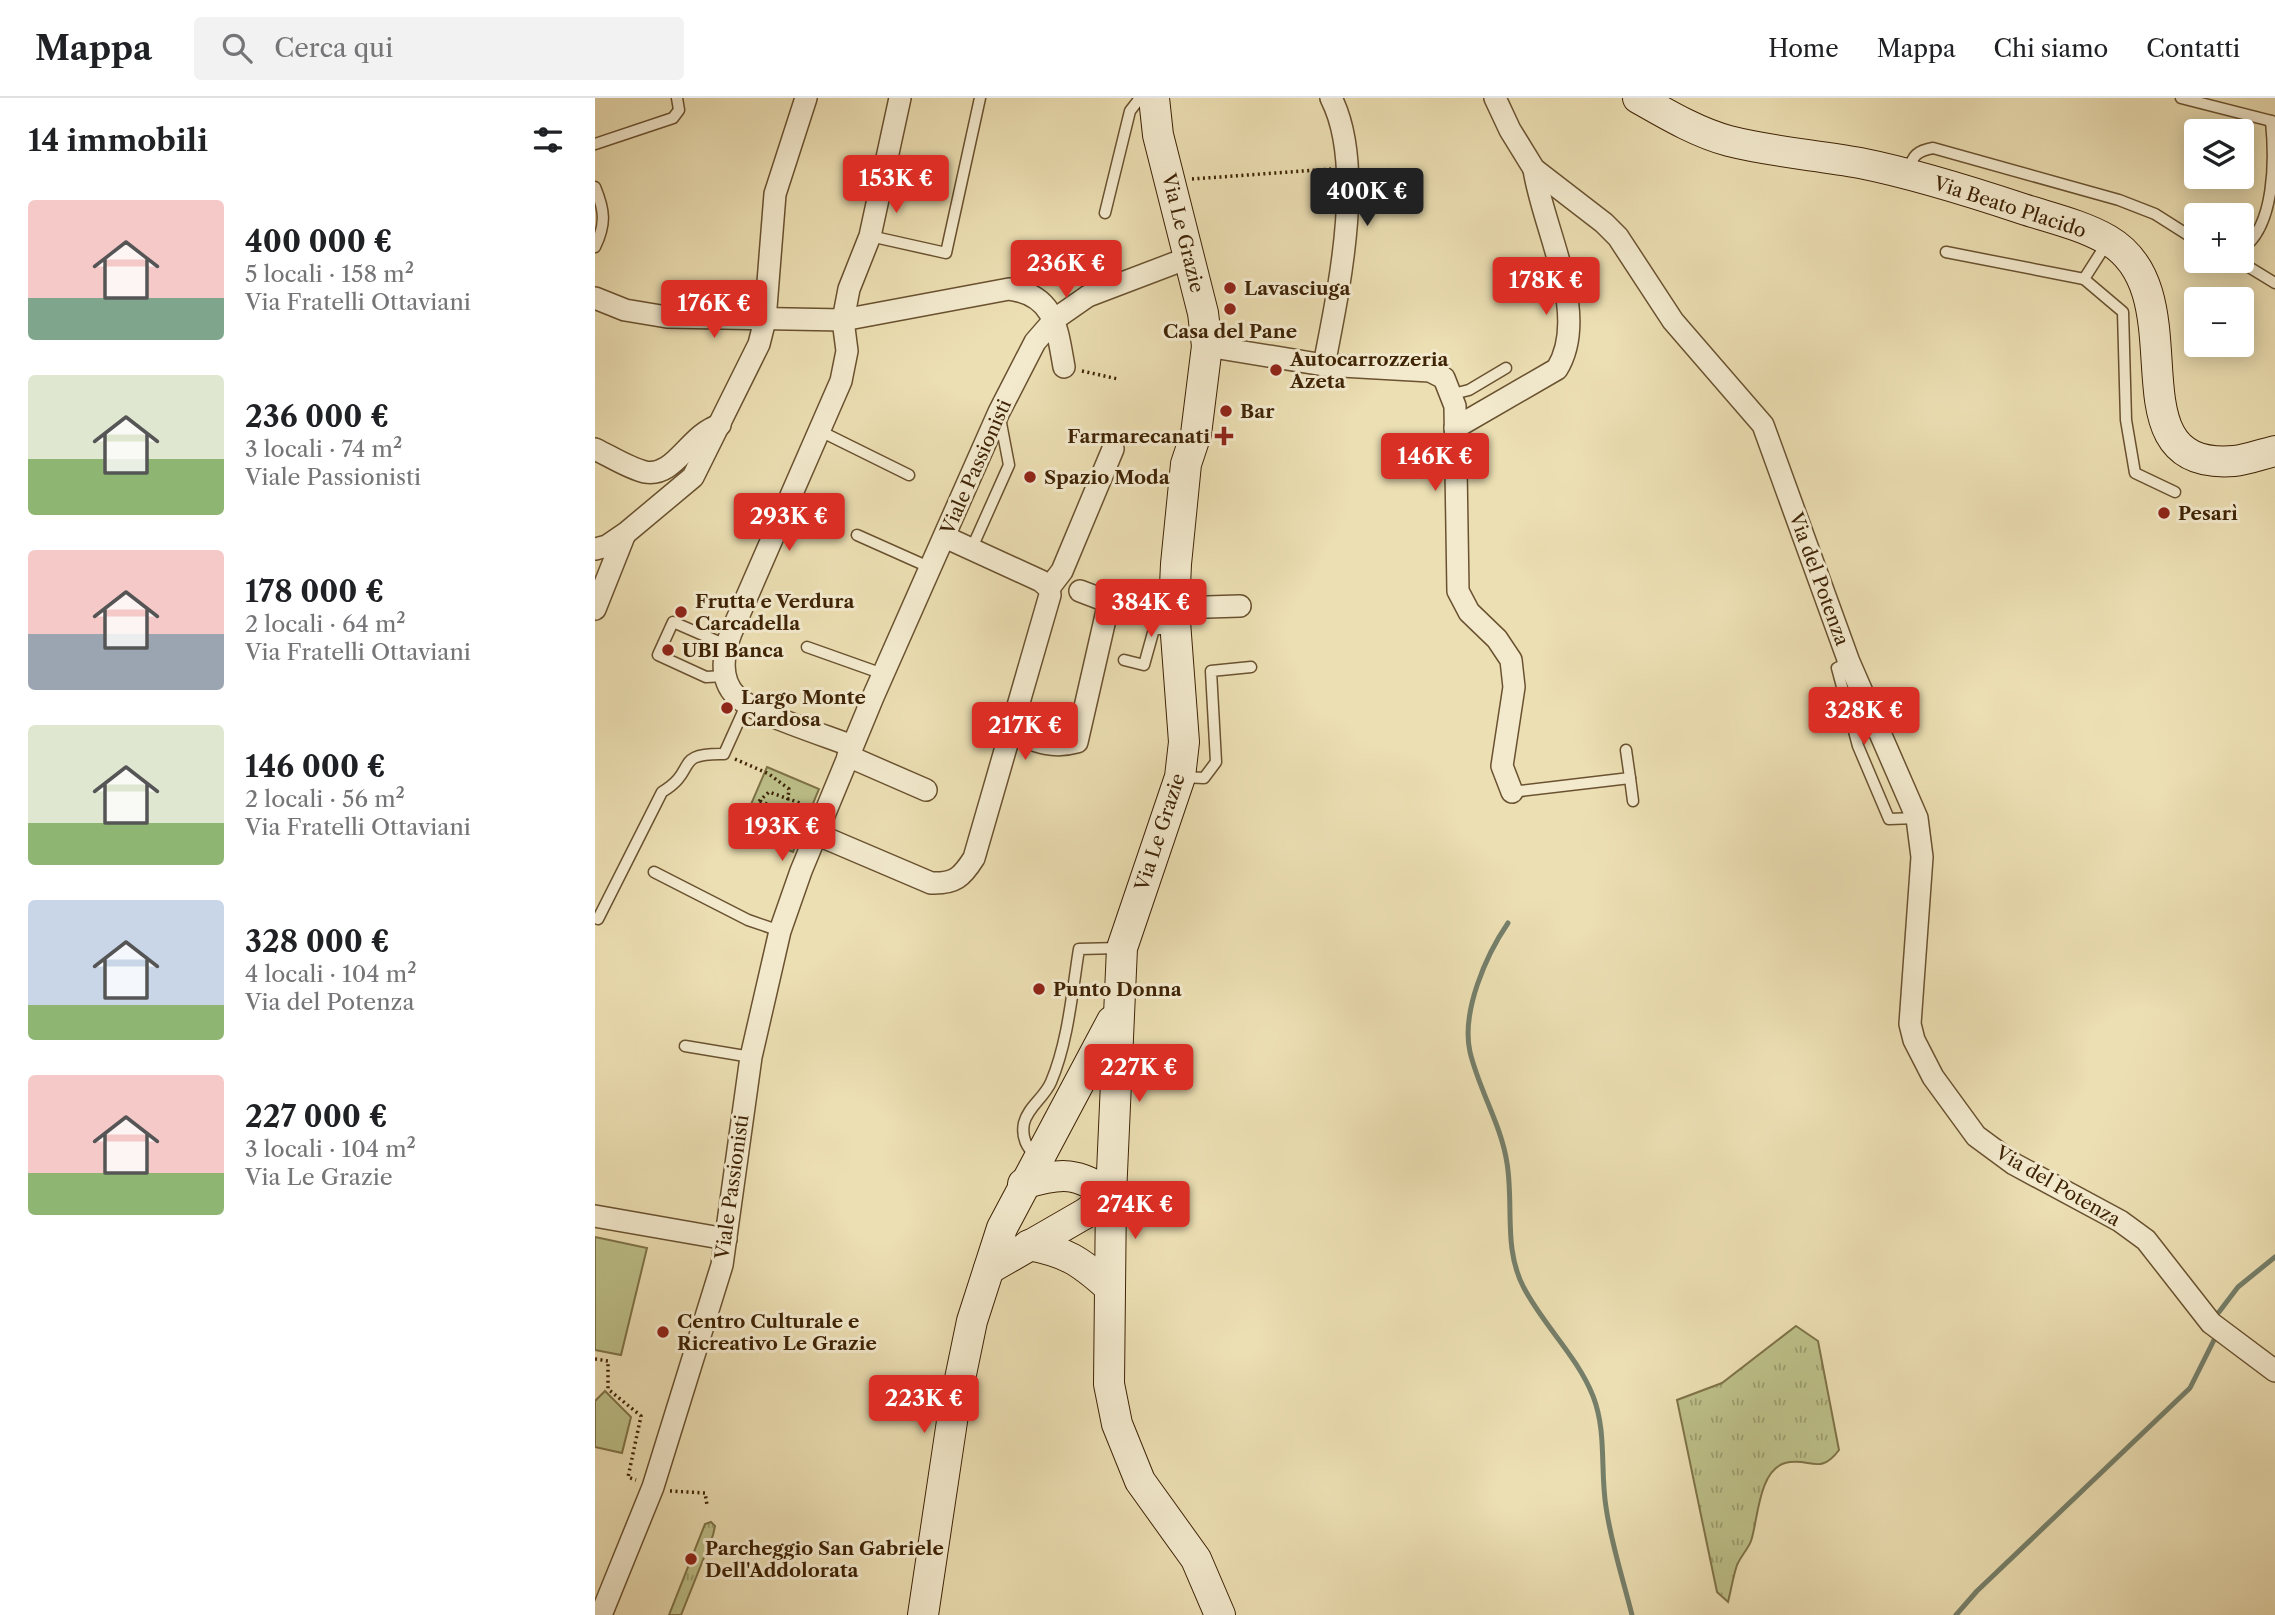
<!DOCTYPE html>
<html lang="it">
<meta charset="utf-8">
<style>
:root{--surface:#fff;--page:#f2f2f2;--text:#202124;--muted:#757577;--line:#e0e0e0;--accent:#d93025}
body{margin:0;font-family:"Libre Caslon Text",serif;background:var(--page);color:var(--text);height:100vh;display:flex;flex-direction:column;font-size:26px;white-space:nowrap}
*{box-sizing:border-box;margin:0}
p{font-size:23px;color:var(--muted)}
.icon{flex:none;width:38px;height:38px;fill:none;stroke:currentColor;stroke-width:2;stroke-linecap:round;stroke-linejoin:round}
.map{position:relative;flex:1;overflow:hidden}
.details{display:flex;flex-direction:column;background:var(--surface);width:595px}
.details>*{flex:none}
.fabs{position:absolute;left:1589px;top:21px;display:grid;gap:14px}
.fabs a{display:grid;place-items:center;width:70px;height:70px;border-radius:7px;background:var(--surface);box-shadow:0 4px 18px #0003;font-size:35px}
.price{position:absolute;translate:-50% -60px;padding:0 16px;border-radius:7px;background:var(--accent);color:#fff;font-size:23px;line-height:46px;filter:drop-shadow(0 2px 4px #0008)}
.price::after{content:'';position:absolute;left:50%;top:42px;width:21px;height:16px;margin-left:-10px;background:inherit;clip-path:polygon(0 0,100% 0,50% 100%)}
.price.selected{background:#222;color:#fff}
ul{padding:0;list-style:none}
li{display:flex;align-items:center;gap:21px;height:175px;padding:0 28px}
li span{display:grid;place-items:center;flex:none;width:196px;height:140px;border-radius:7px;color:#555}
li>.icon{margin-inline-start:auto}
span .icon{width:84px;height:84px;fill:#fffc;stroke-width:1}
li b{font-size:30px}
h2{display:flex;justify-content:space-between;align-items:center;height:84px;padding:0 28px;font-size:30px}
header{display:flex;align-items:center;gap:42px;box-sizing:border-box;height:98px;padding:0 35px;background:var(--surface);border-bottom:2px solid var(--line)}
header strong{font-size:33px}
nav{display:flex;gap:38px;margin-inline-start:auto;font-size:24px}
.search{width:490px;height:63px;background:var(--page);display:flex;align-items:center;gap:18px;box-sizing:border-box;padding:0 24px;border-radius:7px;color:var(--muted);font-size:26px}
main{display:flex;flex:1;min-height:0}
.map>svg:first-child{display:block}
.grass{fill:url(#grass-tufts);stroke:#7e7247;stroke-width:2}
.park{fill:#bdc089;stroke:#7e7247;stroke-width:2}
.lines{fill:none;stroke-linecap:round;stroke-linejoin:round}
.stream{stroke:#757f6a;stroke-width:5}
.lane-casing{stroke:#6a5230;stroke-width:13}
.street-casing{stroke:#6a5230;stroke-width:24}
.secondary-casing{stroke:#3e2305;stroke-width:32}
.path{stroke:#3e2305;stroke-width:3.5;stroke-dasharray:2 3.5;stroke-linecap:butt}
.lane{stroke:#f3eace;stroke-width:10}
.street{stroke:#f3eace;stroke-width:21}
.secondary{stroke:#f3eace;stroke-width:30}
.poi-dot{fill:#8f2418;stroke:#f3eace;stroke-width:2.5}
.labels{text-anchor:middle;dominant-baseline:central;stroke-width:6;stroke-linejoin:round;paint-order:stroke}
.street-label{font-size:19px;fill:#3e2305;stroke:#f3eace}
.poi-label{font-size:19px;font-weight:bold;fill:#3e2305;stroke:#f3eace;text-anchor:start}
</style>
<header>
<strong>Mappa</strong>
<div class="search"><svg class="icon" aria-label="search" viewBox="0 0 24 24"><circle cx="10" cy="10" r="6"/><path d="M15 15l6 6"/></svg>Cerca qui</div>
<nav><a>Home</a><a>Mappa</a><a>Chi siamo</a><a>Contatti</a></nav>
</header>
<main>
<section class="details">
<h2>14 immobili<svg class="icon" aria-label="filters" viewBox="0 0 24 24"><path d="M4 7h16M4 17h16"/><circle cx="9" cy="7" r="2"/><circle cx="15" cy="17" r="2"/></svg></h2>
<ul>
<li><span style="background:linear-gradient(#f6c9c9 70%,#7fa58c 0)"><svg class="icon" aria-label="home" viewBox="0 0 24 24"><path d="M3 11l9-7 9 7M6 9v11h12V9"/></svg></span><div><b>400 000 €</b><p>5 locali · 158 m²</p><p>Via Fratelli Ottaviani</p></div></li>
<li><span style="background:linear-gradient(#dfe7d0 60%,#8fb573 0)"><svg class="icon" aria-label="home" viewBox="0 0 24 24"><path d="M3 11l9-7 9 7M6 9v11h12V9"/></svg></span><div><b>236 000 €</b><p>3 locali · 74 m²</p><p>Viale Passionisti</p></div></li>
<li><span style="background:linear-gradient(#f6c9c9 60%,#9aa5b1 0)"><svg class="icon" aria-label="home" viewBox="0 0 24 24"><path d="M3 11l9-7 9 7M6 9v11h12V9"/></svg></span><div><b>178 000 €</b><p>2 locali · 64 m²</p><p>Via Fratelli Ottaviani</p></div></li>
<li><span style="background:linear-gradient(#dfe7d0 70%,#8fb573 0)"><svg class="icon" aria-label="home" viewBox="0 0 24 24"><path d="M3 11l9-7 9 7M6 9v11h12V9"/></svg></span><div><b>146 000 €</b><p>2 locali · 56 m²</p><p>Via Fratelli Ottaviani</p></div></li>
<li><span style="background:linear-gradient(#c9d6e8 75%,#8fb573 0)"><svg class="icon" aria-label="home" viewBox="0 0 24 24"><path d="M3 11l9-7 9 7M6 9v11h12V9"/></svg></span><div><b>328 000 €</b><p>4 locali · 104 m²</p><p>Via del Potenza</p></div></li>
<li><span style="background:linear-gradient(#f6c9c9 70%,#8fb573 0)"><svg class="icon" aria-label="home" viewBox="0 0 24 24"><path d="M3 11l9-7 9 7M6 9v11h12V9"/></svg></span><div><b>227 000 €</b><p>3 locali · 104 m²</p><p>Via Le Grazie</p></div></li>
</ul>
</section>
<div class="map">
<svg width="1680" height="1517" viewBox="0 0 1680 1517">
<defs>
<pattern id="grass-tufts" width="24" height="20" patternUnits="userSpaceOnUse" patternTransform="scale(1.75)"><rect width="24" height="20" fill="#bdc089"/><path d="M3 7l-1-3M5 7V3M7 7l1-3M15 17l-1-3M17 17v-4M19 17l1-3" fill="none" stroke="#9b9c6e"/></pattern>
</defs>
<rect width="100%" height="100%" fill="#ecdfb3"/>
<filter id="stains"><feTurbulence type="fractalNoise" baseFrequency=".00286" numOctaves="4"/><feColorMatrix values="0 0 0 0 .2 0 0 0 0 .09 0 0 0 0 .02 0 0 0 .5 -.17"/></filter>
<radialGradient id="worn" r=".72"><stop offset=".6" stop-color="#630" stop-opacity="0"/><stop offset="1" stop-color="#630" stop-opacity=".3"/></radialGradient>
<g class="grass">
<path d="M 1201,1228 L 1223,1243 L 1244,1352 C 1224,1379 1214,1358 1190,1365 C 1163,1373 1163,1423 1156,1443 C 1153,1451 1146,1458 1142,1467 C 1138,1479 1136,1492 1133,1504 L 1122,1494 L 1082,1302 L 1127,1285 Z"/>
<polygon points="116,1424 120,1428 118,1437 86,1517 74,1517 110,1426"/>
</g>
<g class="park">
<polygon points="172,669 224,691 198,754 145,732"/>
<polygon points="0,1139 52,1150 26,1257 0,1252"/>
<polygon points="10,1293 36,1319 27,1355 0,1349 0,1303"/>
</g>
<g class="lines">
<g class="stream">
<path d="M 913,825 C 891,857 866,914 875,954 C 884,992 906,1026 912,1065 C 919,1108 908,1151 929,1190 C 949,1228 982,1258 998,1298 C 1012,1334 1005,1372 1011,1409 C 1016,1445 1028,1481 1037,1517"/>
<polyline points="1624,1214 1643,1189 1680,1159"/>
<polyline points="1361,1517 1382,1493 1595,1290 1619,1242"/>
</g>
<g class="lane-casing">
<g id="lane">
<polyline points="1586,0 1680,24"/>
<polyline points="0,46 78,20 84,12 82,0"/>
<path d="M 1313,73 C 1318,57 1322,53 1338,50 L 1524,102 L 1560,116 L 1601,142"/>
<path d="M 0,89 C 10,113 11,126 0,149"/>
<polyline points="510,115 535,13 545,0"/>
<polyline points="275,138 351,155 385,0"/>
<path d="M 1647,151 C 1680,128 1680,62 1676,23"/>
<polyline points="1351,154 1489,181 1512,145"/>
<polyline points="1644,163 1680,185"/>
<polyline points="1489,181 1528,214 1531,322 1540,375 1580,394"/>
<polyline points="858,296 874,292 911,270"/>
<polyline points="225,333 314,377"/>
<polyline points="262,437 336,470"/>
<polyline points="376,452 414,367 405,320"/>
<polyline points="212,549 288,576"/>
<polyline points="529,562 549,567 559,531 578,531"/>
<polyline points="1254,564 1242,570 1263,648 1294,721 1322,720"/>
<polyline points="131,578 111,579 63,557 78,524 131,547"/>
<polyline points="588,679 609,680 621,664 616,573 656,569"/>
<polyline points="1035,680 1038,703"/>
<polyline points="917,694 1035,680 1031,652"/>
<polyline points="59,774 153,822 185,833"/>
<path d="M 3,821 L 67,694 C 104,672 77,655 129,656 L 152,605"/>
<polyline points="90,948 156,959"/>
<path d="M 441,1059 C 432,1049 426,1040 429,1025 C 433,1009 449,1000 456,984 C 473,944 477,895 484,851 L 524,850"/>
</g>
</g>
<g class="street-casing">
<g id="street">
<polyline points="900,0 915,32 939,71 1009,125 1023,139 1078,223 1168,327 1254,564 1322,720 1327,759 1315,926 1319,942 1338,979 1381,1038 1419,1066 1525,1123 1551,1142 1616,1225 1680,1273"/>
<path d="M 0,200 L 30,212 L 72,219 L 248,222 L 414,191 C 460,197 462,230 469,269"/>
<path d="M 248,222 L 252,253 L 246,283 L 136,535 C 128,555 124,581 141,598 C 158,615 232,638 257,648"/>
<polyline points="248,222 254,191 275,138 305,0"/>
<polyline points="612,248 729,267 835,273 849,280 860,308 863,493 874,514 902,541 916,562 919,589 907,668 917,694"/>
<path d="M 729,267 C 743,195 771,68 736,0"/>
<path d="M 860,330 L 962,271 C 996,216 947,129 939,71"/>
<path d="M 0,351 C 15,358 33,370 50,374 C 80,380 94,336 125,327"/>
<polyline points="0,451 12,448 31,435 98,379 164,246 170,222 180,96 211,0"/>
<polyline points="454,490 467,473 518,351"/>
<polyline points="579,510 645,508"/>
<polyline points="0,511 29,438"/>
<path d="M 417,634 C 440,643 457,651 482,644 L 514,504 L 485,493"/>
<polyline points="253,658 331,692"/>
<path d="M 221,736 L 336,785 C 360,786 367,779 379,760 L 455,497 L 454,490 L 446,483 L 350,439"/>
<polyline points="0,1118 131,1141"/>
<polyline points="6,1517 58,1389 127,1167 156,959 185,833 206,773 278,599 404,314 440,244 460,221 493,198 593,160"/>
</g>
</g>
<g class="secondary-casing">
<g id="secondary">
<polyline points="559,0 563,37 608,215 612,248 601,336 591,366 581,466 579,510 589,644 585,679 527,850 516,1097 514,1286 522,1326 545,1383 601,1461 625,1517"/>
<path d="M 1043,0 C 1071,16 1103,35 1134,43 C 1177,54 1221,57 1265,65 C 1320,76 1374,93 1428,111 C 1456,120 1487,127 1513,142 C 1607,197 1509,373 1639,363 C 1652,362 1667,356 1680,353"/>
<path d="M 428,1086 C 468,1074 481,1074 516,1097"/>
<path d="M 434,1147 C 471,1154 485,1163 513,1188"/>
<polyline points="394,1171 491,1115 516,1097"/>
<polyline points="328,1517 359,1310 377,1223 407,1130 517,923"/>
</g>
</g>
<g class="path">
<polyline points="597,81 736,71"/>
<polyline points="487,273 523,281"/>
<polyline points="533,503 537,505 550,498 555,481"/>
<polyline points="140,661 174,676 194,691 192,709 181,735 194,741"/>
<polyline points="165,703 204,720"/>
<polyline points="181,735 162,725 162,705 174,694 205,705"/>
<polyline points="0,1261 13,1263 13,1291 46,1318 33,1379 41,1382"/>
<polyline points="75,1393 110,1395 112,1407"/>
</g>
<use href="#lane" class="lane"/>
<use href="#street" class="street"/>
<use href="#secondary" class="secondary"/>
</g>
<g class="poi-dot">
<circle cx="635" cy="190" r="7"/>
<circle cx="635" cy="211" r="7"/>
<circle cx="681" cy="272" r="7"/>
<circle cx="631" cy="313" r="7"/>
<path d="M625.5 327.5h7v7h7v7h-7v7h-7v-7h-7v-7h7z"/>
<circle cx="435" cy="379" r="7"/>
<circle cx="1569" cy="415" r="7"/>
<circle cx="86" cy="514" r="7"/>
<circle cx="73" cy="552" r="7"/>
<circle cx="132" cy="610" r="7"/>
<circle cx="444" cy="891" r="7"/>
<circle cx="68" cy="1234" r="7"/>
<circle cx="96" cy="1461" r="7"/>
</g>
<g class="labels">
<g class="street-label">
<text transform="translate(1415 109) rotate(18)">Via Beato Placido</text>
<text transform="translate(588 135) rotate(76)">Via Le Grazie</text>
<text transform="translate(381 369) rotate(-66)">Viale Passionisti</text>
<text transform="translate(1224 481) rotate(70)">Via del Potenza</text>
<text transform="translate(565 734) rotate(-72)">Via Le Grazie</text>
<text transform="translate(1463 1088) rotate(30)">Via del Potenza</text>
<text transform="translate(137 1089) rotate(-82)">Viale Passionisti</text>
</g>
<g class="poi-label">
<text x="649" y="190">Lavasciuga</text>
<text x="635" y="233" text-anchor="middle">Casa del Pane</text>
<text x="695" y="261">Autocarrozzeria<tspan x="695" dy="22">Azeta</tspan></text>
<text x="645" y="313">Bar</text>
<text x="615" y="338" text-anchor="end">Farmarecanati</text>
<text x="449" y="379">Spazio Moda</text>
<text x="1583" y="415">Pesarì</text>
<text x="100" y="503">Frutta e Verdura<tspan x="100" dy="22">Carcadella</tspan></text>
<text x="87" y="552">UBI Banca</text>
<text x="146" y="599">Largo Monte<tspan x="146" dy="22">Cardosa</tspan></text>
<text x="458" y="891">Punto Donna</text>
<text x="82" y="1223">Centro Culturale e<tspan x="82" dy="22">Ricreativo Le Grazie</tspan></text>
<text x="110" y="1450">Parcheggio San Gabriele<tspan x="110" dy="22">Dell'Addolorata</tspan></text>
</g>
</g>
<rect width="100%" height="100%" filter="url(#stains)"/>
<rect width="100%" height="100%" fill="url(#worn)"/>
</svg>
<div class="fabs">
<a><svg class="icon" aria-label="layers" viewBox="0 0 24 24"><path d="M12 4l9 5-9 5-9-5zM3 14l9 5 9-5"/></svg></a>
<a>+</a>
<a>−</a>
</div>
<b class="price" style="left:301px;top:117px">153K €</b>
<b class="price selected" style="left:772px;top:130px">400K €</b>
<b class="price" style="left:471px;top:202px">236K €</b>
<b class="price" style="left:951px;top:219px">178K €</b>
<b class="price" style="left:119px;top:242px">176K €</b>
<b class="price" style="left:840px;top:395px">146K €</b>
<b class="price" style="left:194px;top:455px">293K €</b>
<b class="price" style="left:556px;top:541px">384K €</b>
<b class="price" style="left:1269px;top:649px">328K €</b>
<b class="price" style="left:430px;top:664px">217K €</b>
<b class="price" style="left:187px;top:765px">193K €</b>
<b class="price" style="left:544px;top:1006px">227K €</b>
<b class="price" style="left:540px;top:1143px">274K €</b>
<b class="price" style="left:329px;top:1337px">223K €</b>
</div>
</main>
